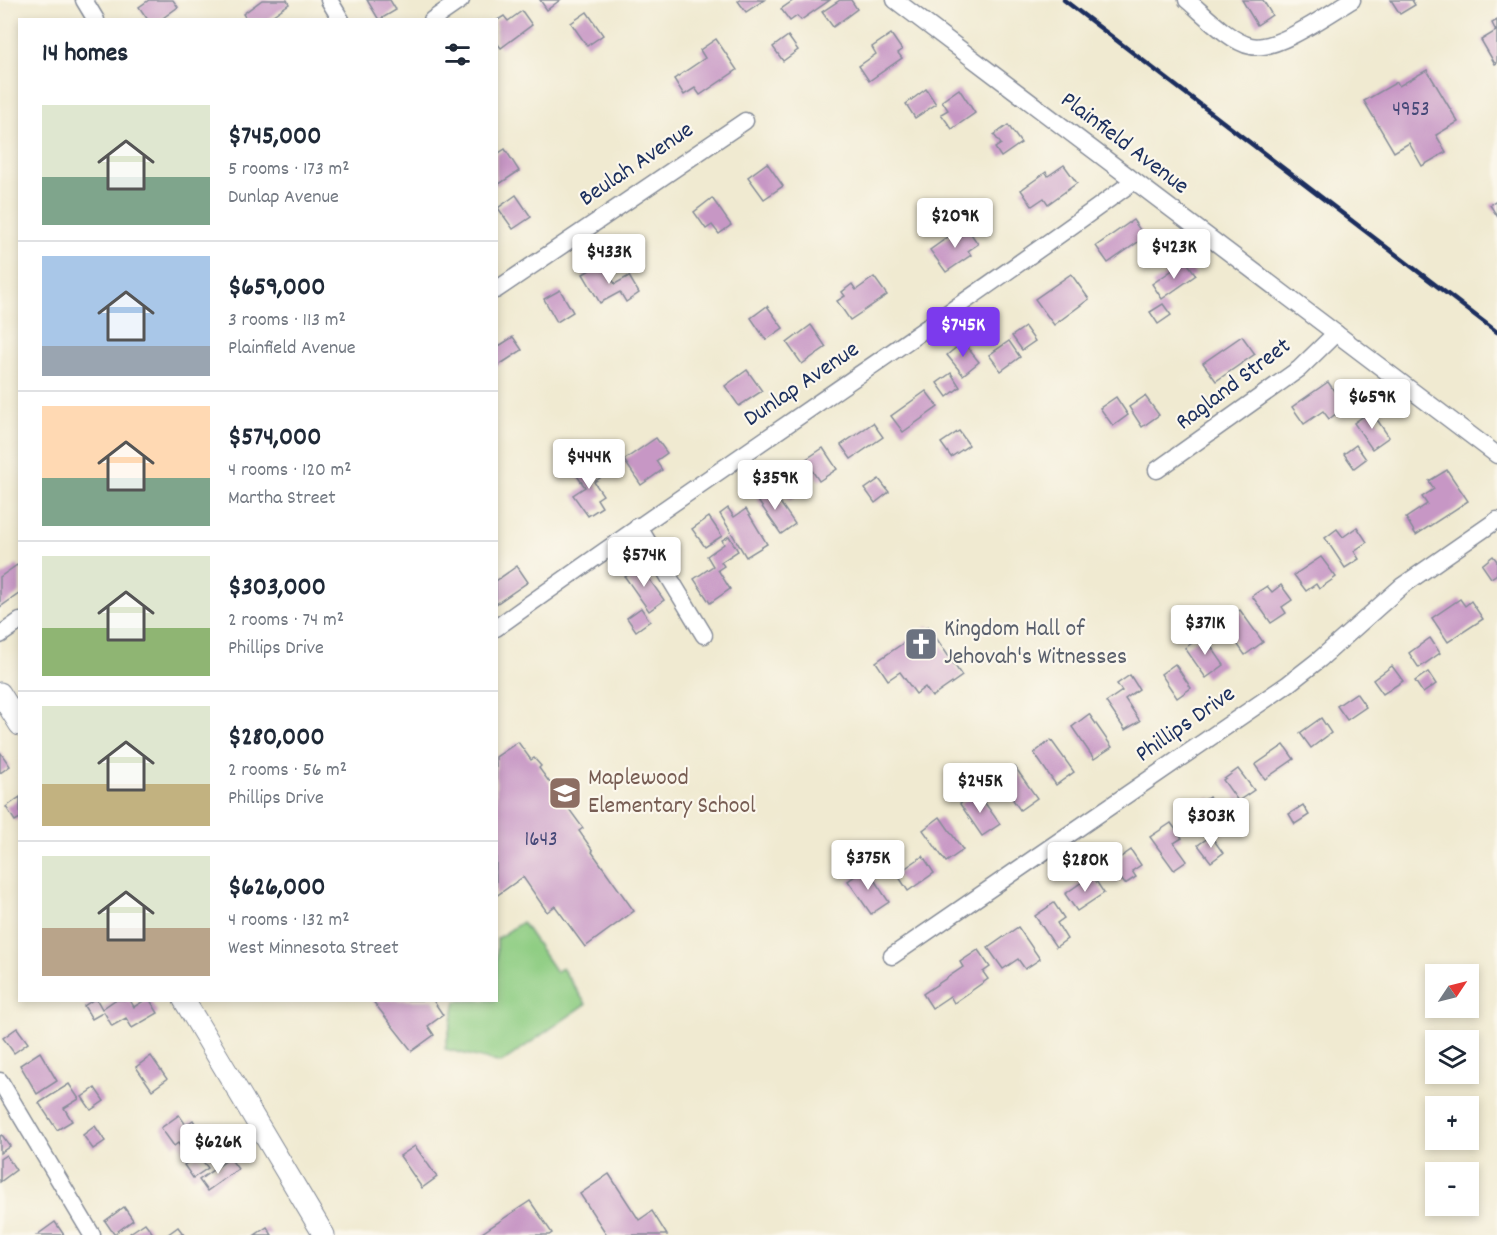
<!DOCTYPE html>
<meta charset="utf-8">
<style>
:root{--surface:#fff;--page:#f6f6f7;--text:#1f2937;--muted:#747a83;--line:#e0e1e3;--accent:#7c3aed}
body{margin:0;font-family:Dekko,sans-serif;background:var(--page);color:var(--text);height:100vh;display:flex;flex-direction:column;font-size:22px;white-space:nowrap}
*{box-sizing:border-box;margin:0}
p{font-size:20px;color:var(--muted)}
.icon{flex:none;width:33px;height:33px;fill:none;stroke:currentColor;stroke-width:2;stroke-linecap:round;stroke-linejoin:round}
.map{position:relative;flex:1;overflow:hidden}
.panel{position:absolute;left:18px;top:18px;width:480px;height:984px;display:flex;flex-direction:column;background:var(--surface);border-radius:0px;box-shadow:0 3px 9px #0003}
.panel>*{flex:none}
.needle{width:39px;rotate:55deg}
.controls{position:absolute;left:1425px;top:964px;display:grid;gap:12px}
.controls a{display:grid;place-items:center;width:54px;height:54px;border-radius:0px;background:var(--surface);box-shadow:0 3px 9px #0003;font-size:30px}
.price{position:absolute;translate:-50% -51px;padding:0 14px;border-radius:6px;background:#fff;color:#222;font-size:20px;line-height:39px;filter:drop-shadow(0 2px 3px #0008)}
.price::after{content:'';position:absolute;left:50%;top:36px;width:18px;height:14px;margin-left:-9px;background:inherit;clip-path:polygon(0 0,100% 0,50% 100%)}
.price.current{background:var(--accent);color:#fff}
ul{padding:0;list-style:none}
li{display:flex;align-items:center;gap:18px;height:150px;padding:0 24px}
li+li{border-top:2px solid var(--line)}
li span{display:grid;place-items:center;flex:none;width:168px;height:120px;border-radius:0px;color:#555}
li>.icon{margin-inline-start:auto}
span .icon{width:72px;height:72px;fill:#fffc;stroke-width:1}
li b{font-size:26px}
h2{display:flex;justify-content:space-between;align-items:center;height:72px;padding:0 24px;font-size:26px}
.map>svg:first-child{display:block}
.green{fill:#8fcd83;stroke:#557e70;stroke-width:1.5}
.building{fill:#c797c5}
.lines{fill:none;stroke-linecap:round;stroke-linejoin:round}
.minor-casing{stroke:#868c98;stroke-width:19}
.tertiary-casing{stroke:#868c98;stroke-width:23}
.minor{stroke:#fff;stroke-width:16}
.tertiary{stroke:#fff;stroke-width:21}
.rail{stroke:#1b2f5e;stroke-width:4.5}
.labels{text-anchor:middle;dominant-baseline:central;stroke-width:4.5;stroke-linejoin:round;paint-order:stroke}
.number-label{font-size:21px;fill:#464978}
.street-label{font-size:24px;fill:#1b2f5e;stroke:#fbf7ec}
.worship-label{font-size:24px;fill:#5b616d;stroke:#fbf7ec;text-anchor:start}
.education-label{font-size:24px;fill:#785e54;stroke:#fbf7ec;text-anchor:start}
</style>
<div class="map">
<svg width="1497" height="1235" viewBox="0 0 1497 1235">
<rect width="100%" height="100%" fill="#fbf7ec"/>
<filter id="ink" filterUnits="userSpaceOnUse"><feTurbulence type="fractalNoise" baseFrequency=".0167" numOctaves="2"/><feDisplacementMap in="SourceGraphic" scale="12" xChannelSelector="R" yChannelSelector="G"/><feConvolveMatrix kernelMatrix="1 2 1 2 8 2 1 2 1" color-interpolation-filters="sRGB"/></filter>
<filter id="wash" filterUnits="userSpaceOnUse"><feTurbulence type="fractalNoise" baseFrequency=".008" numOctaves="4" result="noise"/><feDisplacementMap in="SourceGraphic" scale="24" xChannelSelector="R" yChannelSelector="G"/><feGaussianBlur stdDeviation="1.35" result="paint"/><feColorMatrix in="noise" values="0 0 0 0 0 0 0 0 0 0 0 0 0 0 0 0 0 1.4 0 .05"/><feComposite in="paint" operator="in"/></filter>
<g filter="url(#wash)">
<rect width="100%" height="100%" fill="#f0ead1"/>
<polygon class="green" points="522,922 556,972 562,968 586,1004 501,1063 445,1049 456,1001 496,1000 497,939"/>
<g id="blocks">
<g class="building">
<polygon points="149,0 173,0 178,7 160,20 148,20 139,7"/>
<polygon points="262,0 287,0 289,4 266,20 247,20 243,14"/>
<polygon points="367,0 390,0 396,10 379,20"/>
<polygon points="540,0 560,0 547,10"/>
<polygon points="740,0 764,0 746,12 738,1"/>
<polygon points="794,0 830,0 801,20 797,16 790,21 781,9"/>
<polygon points="840,0 851,0 857,9 833,27 822,12"/>
<polygon points="1242,0 1263,0 1272,15 1257,25"/>
<polygon points="1391,0 1412,0 1415,5 1400,14"/>
<polygon points="522,11 532,25 501,48 496,42 496,21 504,16 508,21"/>
<polygon points="587,12 603,35 587,46 571,23"/>
<polygon points="1497,20 1497,63 1495,64 1481,40 1496,31 1492,23"/>
<polygon points="891,34 902,50 898,53 902,58 869,81 859,66 876,54 872,47"/>
<polygon points="788,36 798,50 783,61 773,47"/>
<polygon points="716,39 737,70 700,95 695,88 684,95 674,79 705,58 700,50"/>
<polygon points="1427,70 1458,122 1436,135 1446,152 1422,166 1409,143 1394,152 1364,101 1397,82 1399,86"/>
<polygon points="926,89 936,104 915,118 906,104"/>
<polygon points="959,89 975,113 952,129 941,114 948,110 942,101"/>
<polygon points="1008,125 1021,143 1001,157 995,148 1001,144 994,135"/>
<polygon points="505,149 519,171 496,186 496,155"/>
<polygon points="767,163 783,186 764,199 748,177"/>
<polygon points="1064,165 1077,183 1048,204 1044,198 1032,206 1021,190 1046,172 1048,176"/>
<polygon points="516,195 531,217 513,229 498,208"/>
<polygon points="712,198 731,225 719,234 712,225 706,229 694,212"/>
<polygon points="1497,201 1497,216 1490,205"/>
<polygon points="1133,220 1145,237 1108,263 1096,246"/>
<polygon points="965,225 978,244 968,251 971,255 946,272 930,250"/>
<polygon points="1186,261 1196,275 1162,299 1152,284"/>
<polygon points="602,263 615,284 629,276 639,293 626,302 620,292 600,303 583,274"/>
<polygon points="1071,274 1089,299 1054,325 1035,299"/>
<polygon points="874,277 887,295 850,320 837,301 845,296 842,292 852,284 856,290"/>
<polygon points="560,290 573,312 557,322 544,299"/>
<polygon points="1163,304 1171,315 1158,324 1150,312"/>
<polygon points="767,306 783,328 766,340 751,318"/>
<polygon points="811,325 826,347 802,364 787,343"/>
<polygon points="1025,327 1035,341 1022,350 1012,336"/>
<polygon points="1242,336 1255,354 1216,381 1203,363"/>
<polygon points="513,337 522,350 496,367 496,343 499,346"/>
<polygon points="1009,341 1020,357 1001,371 989,355"/>
<polygon points="963,342 979,362 963,375 947,355"/>
<polygon points="747,370 762,391 739,406 725,386"/>
<polygon points="951,373 960,387 947,397 937,383"/>
<polygon points="1328,382 1345,407 1329,419 1323,411 1304,424 1292,407"/>
<polygon points="926,391 938,407 903,432 891,416"/>
<polygon points="1145,396 1159,415 1142,427 1129,407"/>
<polygon points="1116,397 1128,415 1113,426 1100,408"/>
<polygon points="1371,411 1389,437 1372,449 1354,423"/>
<polygon points="873,423 883,437 851,459 841,445"/>
<polygon points="959,431 969,445 951,457 941,443"/>
<polygon points="656,438 667,453 656,461 662,470 641,485 624,460"/>
<polygon points="1356,445 1366,459 1354,468 1344,454"/>
<polygon points="823,448 837,469 819,481 805,460"/>
<polygon points="590,463 600,478 594,482 603,495 597,499 602,507 588,516 573,495 585,487 575,473"/>
<polygon points="1447,470 1468,501 1416,535 1406,518 1427,504 1422,497 1434,489 1429,481"/>
<polygon points="789,471 803,492 789,501 775,481"/>
<polygon points="879,479 889,492 875,503 865,489"/>
<polygon points="770,488 795,524 781,534 756,498"/>
<polygon points="728,508 734,517 746,509 767,544 746,557 720,514"/>
<polygon points="709,517 722,536 705,547 692,529"/>
<polygon points="1357,527 1367,542 1354,551 1359,559 1345,568 1325,538 1337,529 1343,537"/>
<polygon points="729,536 738,551 721,562 724,566 718,570 730,589 710,603 694,579 713,566 707,556 724,544 722,540"/>
<polygon points="1493,556 1497,561 1497,574 1491,578 1482,565"/>
<polygon points="1321,557 1336,577 1319,589 1316,584 1306,591 1294,575"/>
<polygon points="17,565 20,569 20,593 0,607 0,577"/>
<polygon points="517,566 528,582 496,604 496,581"/>
<polygon points="640,566 664,600 649,611 625,577"/>
<polygon points="1281,585 1292,600 1282,607 1286,613 1271,623 1252,596 1267,586 1272,592"/>
<polygon points="1460,599 1465,606 1471,601 1483,619 1448,642 1432,618"/>
<polygon points="641,608 650,621 636,631 627,618"/>
<polygon points="1240,610 1263,642 1245,655 1222,622"/>
<polygon points="928,626 962,676 932,697 925,687 916,694 900,672 888,680 876,662"/>
<polygon points="1203,635 1224,665 1206,678 1185,648"/>
<polygon points="1430,638 1440,653 1419,668 1409,653"/>
<polygon points="1175,664 1191,688 1177,698 1161,674"/>
<polygon points="1392,666 1403,681 1383,694 1373,680"/>
<polygon points="1428,672 1436,684 1423,693 1415,681"/>
<polygon points="1130,675 1139,689 1125,699 1140,721 1125,730 1106,702 1122,691 1117,684"/>
<polygon points="1356,693 1366,707 1347,720 1337,706"/>
<polygon points="1089,714 1112,747 1094,759 1072,727"/>
<polygon points="1321,718 1331,733 1311,748 1300,733"/>
<polygon points="1051,740 1074,772 1056,785 1034,753"/>
<polygon points="518,742 531,760 534,758 541,766 539,768 583,828 579,831 593,851 592,852 634,911 585,947 555,906 547,912 523,877 496,896 496,757"/>
<polygon points="1284,745 1294,759 1265,779 1255,765"/>
<polygon points="0,752 10,766 0,773"/>
<polygon points="1015,767 1037,798 1020,810 998,778"/>
<polygon points="1238,769 1254,790 1238,801 1223,780"/>
<polygon points="977,792 1000,824 982,836 960,804"/>
<polygon points="20,797 20,818 15,821 6,807"/>
<polygon points="1209,797 1221,815 1201,829 1189,811"/>
<polygon points="1303,805 1309,815 1295,824 1289,814"/>
<polygon points="940,817 963,850 946,862 923,830"/>
<polygon points="1171,823 1182,838 1174,843 1187,861 1174,870 1150,837"/>
<polygon points="1211,836 1223,853 1211,862 1198,845"/>
<polygon points="1131,850 1141,865 1132,871 1136,877 1125,884 1121,879 1115,883 1104,869"/>
<polygon points="923,856 934,873 908,891 897,874"/>
<polygon points="866,868 889,902 871,914 848,881"/>
<polygon points="1092,875 1104,893 1077,911 1065,894"/>
<polygon points="1054,903 1064,918 1057,923 1067,939 1056,947 1035,916"/>
<polygon points="1018,927 1040,959 1025,969 1018,959 1003,969 988,948"/>
<polygon points="978,950 990,967 983,972 988,979 954,1003 950,996 932,1008 923,994 963,967 960,962"/>
<polygon points="93,1000 97,1000 102,1009 115,1000 130,1000 134,1007 145,1000 150,1000 158,1013 132,1028 126,1018 112,1026 104,1012 92,1019 84,1006"/>
<polygon points="372,1000 433,1000 443,1015 428,1026 434,1035 412,1051"/>
<polygon points="17,1028 28,1043 14,1053 3,1038"/>
<polygon points="40,1052 57,1081 37,1094 20,1065"/>
<polygon points="151,1056 167,1079 152,1090 136,1067"/>
<polygon points="69,1084 79,1099 64,1108 72,1121 57,1130 39,1103"/>
<polygon points="95,1088 104,1101 91,1110 82,1097"/>
<polygon points="179,1115 186,1125 193,1120 204,1137 194,1144 199,1152 189,1159 178,1143 174,1146 161,1128"/>
<polygon points="95,1126 105,1141 93,1149 83,1135"/>
<polygon points="2,1135 10,1146 0,1153 0,1136"/>
<polygon points="415,1146 437,1177 422,1188 400,1156"/>
<polygon points="6,1155 16,1170 0,1182 0,1159"/>
<polygon points="198,1155 208,1168 193,1178 184,1165"/>
<polygon points="230,1158 238,1169 207,1191 199,1180"/>
<polygon points="609,1174 639,1220 652,1211 667,1235 607,1235 580,1194"/>
<polygon points="530,1201 552,1233 549,1235 479,1235"/>
<polygon points="124,1207 133,1220 114,1234 105,1221"/>
<polygon points="55,1222 64,1235 37,1235"/>
<polygon points="145,1223 154,1235 132,1235 130,1233"/>
<polygon points="178,1227 184,1235 167,1235"/>
<polygon points="267,1227 272,1235 255,1235"/>
</g>
</g>
</g>
<g filter="url(#ink)">
<use href="#blocks" fill-opacity="0" stroke="#868c98" stroke-width="1.5"/>
<g class="lines">
<g class="minor-casing">
<g id="minor">
<polyline points="84,0 96,20"/>
<polyline points="329,0 341,20"/>
<polyline points="895,0 1497,455"/>
<path d="M 1187,0 C 1203,13 1230,42 1251,46 C 1276,52 1330,13 1352,0"/>
<polyline points="432,20 461,0"/>
<polyline points="496,290 745,121"/>
<polyline points="1157,470 1299,369 1336,333"/>
<polyline points="638,526 704,635"/>
<path d="M 496,628 C 707,476 924,334 1134,181"/>
<polyline points="0,635 20,621"/>
<polyline points="892,956 1288,684 1320,659 1402,586 1497,520"/>
<polyline points="0,1081 92,1235"/>
</g>
</g>
<g class="tertiary-casing">
<g id="tertiary">
<polyline points="0,693 20,725"/>
<polyline points="184,1000 324,1235"/>
</g>
</g>
<use href="#minor" class="minor"/>
<use href="#tertiary" class="tertiary"/>
<polyline class="rail" points="1064,0 1497,332"/>
</g>
</g>
<defs>
<g id="church-square" transform="scale(1.725)"><rect x="-9" y="-9" width="18" height="18" rx="4" fill="#6b7280" stroke="#fbf7ec"/><path d="M-1.2-6h2.4v3.5h3.3v2.4h-3.3V6h-2.4V-.1h-3.3v-2.4h3.3Z" fill="#fff"/></g>
<g id="school-square" transform="scale(1.725)"><rect x="-9" y="-9" width="18" height="18" rx="4" fill="#8d6e63" stroke="#fbf7ec"/><path d="M0-5L7-2L0 1L-7-2ZM-4 1L0 2.5L4 1V4Q0 6-4 4Z" fill="#fff"/></g>
</defs>
<g fill-rule="evenodd">
<use href="#church-square" x="921" y="644"/>
<use href="#school-square" x="565" y="793"/>
</g>
<g class="labels">
<g class="number-label">
<text x="1411" y="111">4953</text>
<text x="541" y="841">1643</text>
</g>
<g class="street-label">
<text transform="translate(1124 144) rotate(37)">Plainfield Avenue</text>
<text transform="translate(637 165) rotate(-34)">Beulah Avenue</text>
<text transform="translate(802 385) rotate(-34)">Dunlap Avenue</text>
<text transform="translate(1234 385) rotate(-37)">Ragland Street</text>
<text transform="translate(1186 725) rotate(-35)">Phillips Drive</text>
</g>
<g class="worship-label">
<text x="944" y="630">Kingdom Hall of<tspan x="944" dy="28">Jehovah's Witnesses</tspan></text>
</g>
<g class="education-label">
<text x="588" y="779">Maplewood<tspan x="588" dy="28">Elementary School</tspan></text>
</g>
</g>
</svg>
<div class="controls">
<a><svg class="needle" viewBox="-14 -14 28 28"><path d="M0-13l5 13h-10z" fill="#e53935"/><path d="M0 13l5-13h-10z" fill="#747a83"/></svg></a>
<a><svg class="icon" aria-label="layers" viewBox="0 0 24 24"><path d="M12 4l9 5-9 5-9-5zM3 14l9 5 9-5"/></svg></a>
<a>+</a>
<a>−</a>
</div>
<b class="price" style="left:955px;top:249px">$209K</b>
<b class="price" style="left:1174px;top:280px">$423K</b>
<b class="price" style="left:609px;top:285px">$433K</b>
<b class="price current" style="left:963px;top:358px">$745K</b>
<b class="price" style="left:1372px;top:430px">$659K</b>
<b class="price" style="left:589px;top:490px">$444K</b>
<b class="price" style="left:775px;top:511px">$359K</b>
<b class="price" style="left:644px;top:588px">$574K</b>
<b class="price" style="left:1205px;top:656px">$371K</b>
<b class="price" style="left:980px;top:814px">$245K</b>
<b class="price" style="left:1211px;top:849px">$303K</b>
<b class="price" style="left:868px;top:891px">$375K</b>
<b class="price" style="left:1085px;top:893px">$280K</b>
<b class="price" style="left:218px;top:1175px">$626K</b>
<section class="panel">
<h2>14 homes<svg class="icon" aria-label="filters" viewBox="0 0 24 24"><path d="M4 7h16M4 17h16"/><circle cx="9" cy="7" r="2"/><circle cx="15" cy="17" r="2"/></svg></h2>
<ul>
<li><span style="background:linear-gradient(#dfe7d0 60%,#7fa58c 0)"><svg class="icon" aria-label="home" viewBox="0 0 24 24"><path d="M3 11l9-7 9 7M6 9v11h12V9"/></svg></span><div><b>$745,000</b><p>5 rooms · 173 m²</p><p>Dunlap Avenue</p></div></li>
<li><span style="background:linear-gradient(#a9c7e8 75%,#9aa5b1 0)"><svg class="icon" aria-label="home" viewBox="0 0 24 24"><path d="M3 11l9-7 9 7M6 9v11h12V9"/></svg></span><div><b>$659,000</b><p>3 rooms · 113 m²</p><p>Plainfield Avenue</p></div></li>
<li><span style="background:linear-gradient(#ffd9b3 60%,#7fa58c 0)"><svg class="icon" aria-label="home" viewBox="0 0 24 24"><path d="M3 11l9-7 9 7M6 9v11h12V9"/></svg></span><div><b>$574,000</b><p>4 rooms · 120 m²</p><p>Martha Street</p></div></li>
<li><span style="background:linear-gradient(#dfe7d0 60%,#8fb573 0)"><svg class="icon" aria-label="home" viewBox="0 0 24 24"><path d="M3 11l9-7 9 7M6 9v11h12V9"/></svg></span><div><b>$303,000</b><p>2 rooms · 74 m²</p><p>Phillips Drive</p></div></li>
<li><span style="background:linear-gradient(#dfe7d0 65%,#c2b280 0)"><svg class="icon" aria-label="home" viewBox="0 0 24 24"><path d="M3 11l9-7 9 7M6 9v11h12V9"/></svg></span><div><b>$280,000</b><p>2 rooms · 56 m²</p><p>Phillips Drive</p></div></li>
<li><span style="background:linear-gradient(#dfe7d0 60%,#b9a48a 0)"><svg class="icon" aria-label="home" viewBox="0 0 24 24"><path d="M3 11l9-7 9 7M6 9v11h12V9"/></svg></span><div><b>$626,000</b><p>4 rooms · 132 m²</p><p>West Minnesota Street</p></div></li>
</ul>
</section>
</div>
